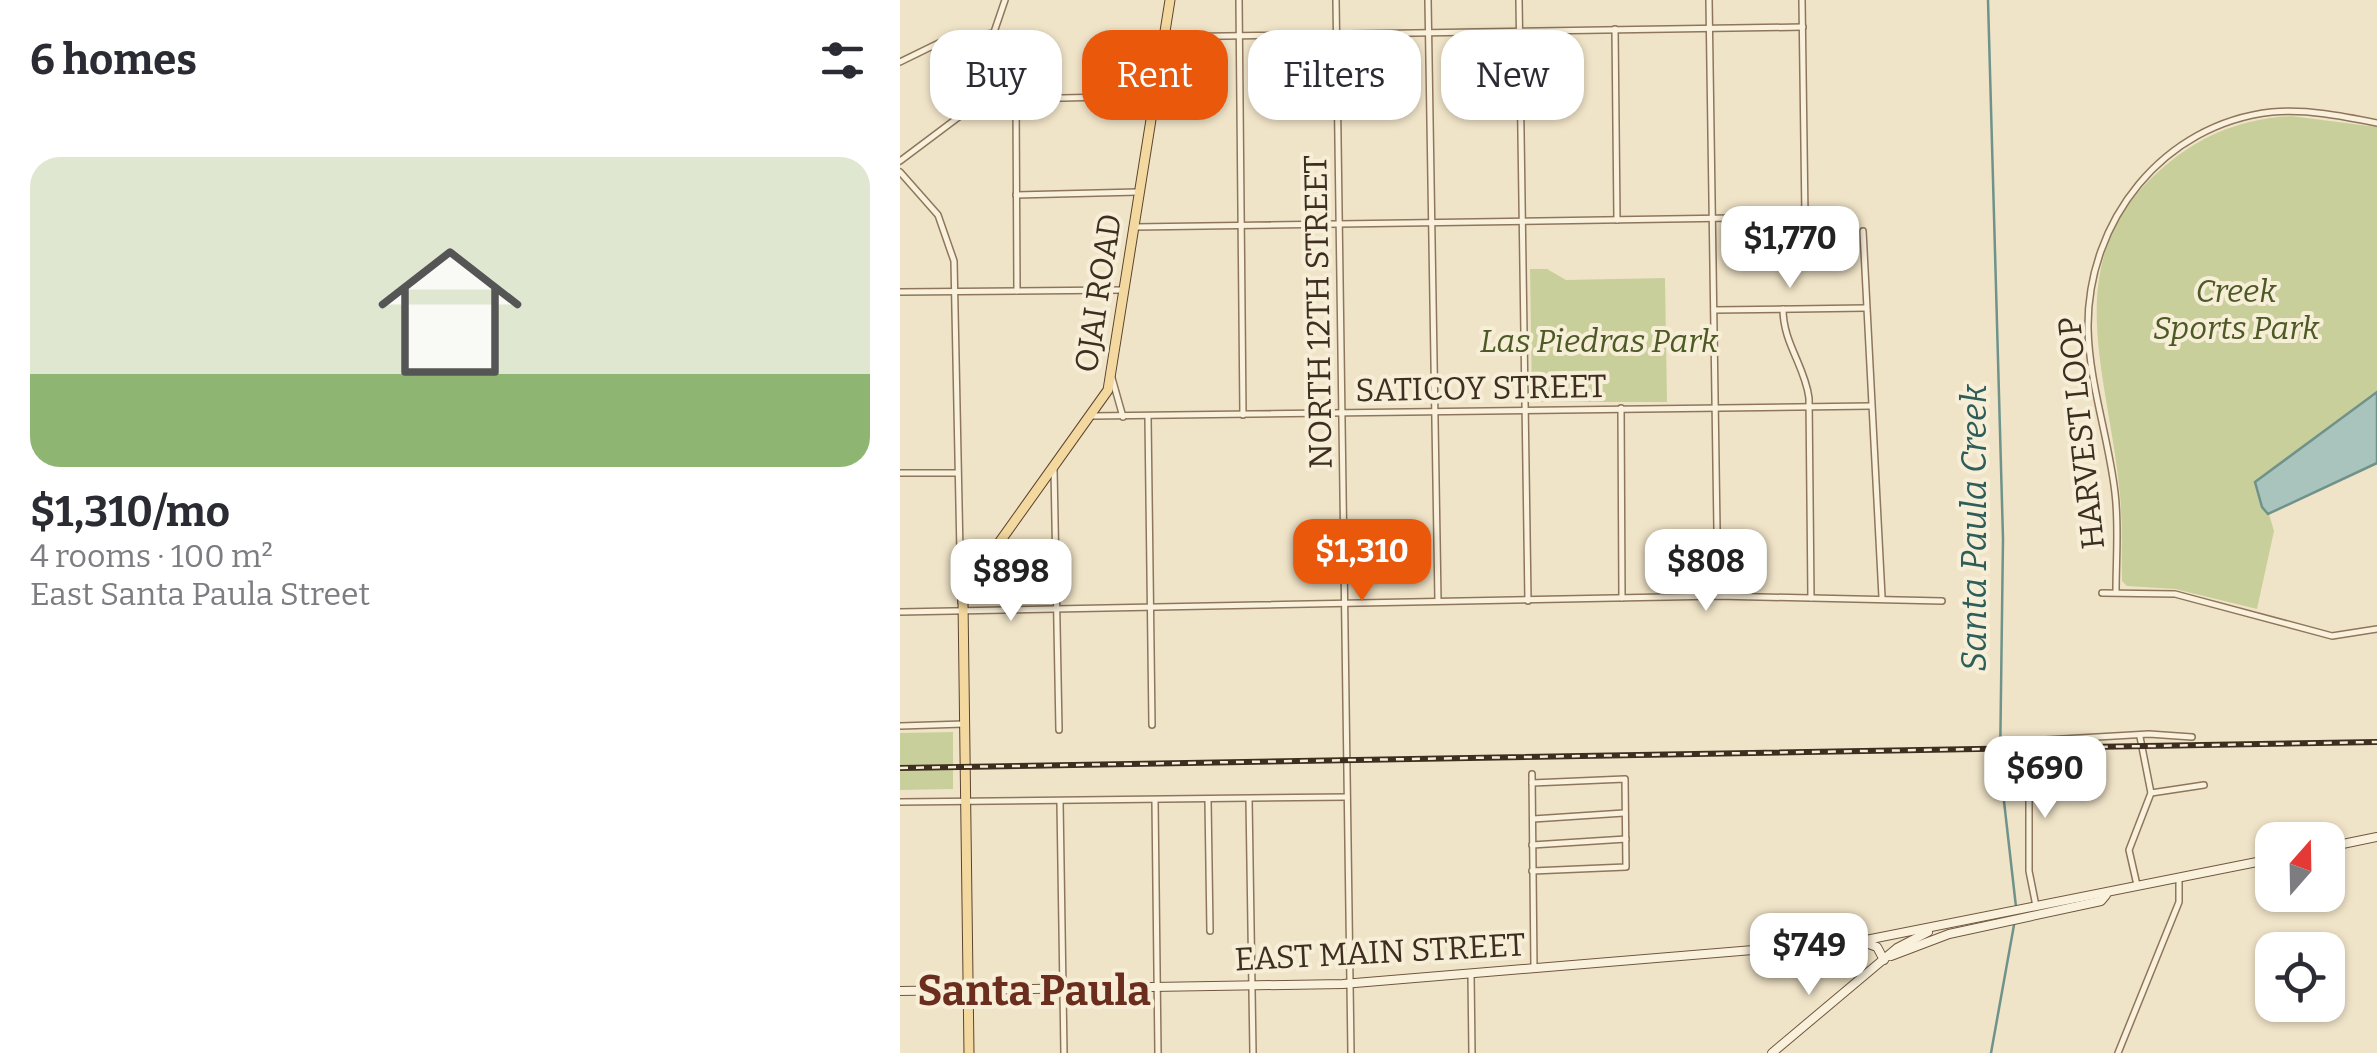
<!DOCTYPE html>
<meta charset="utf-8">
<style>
:root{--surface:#fff;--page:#f7f7f7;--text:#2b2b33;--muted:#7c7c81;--accent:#ea580c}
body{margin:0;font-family:Bitter,serif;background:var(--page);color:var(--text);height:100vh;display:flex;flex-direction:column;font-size:38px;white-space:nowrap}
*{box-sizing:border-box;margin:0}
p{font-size:32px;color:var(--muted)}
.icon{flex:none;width:55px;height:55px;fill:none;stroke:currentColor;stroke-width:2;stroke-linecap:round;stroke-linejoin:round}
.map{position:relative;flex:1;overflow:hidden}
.panel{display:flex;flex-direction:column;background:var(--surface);width:900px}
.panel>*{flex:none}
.top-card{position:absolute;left:30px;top:30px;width:950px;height:90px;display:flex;gap:20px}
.needle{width:65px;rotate:20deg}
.controls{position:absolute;left:1355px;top:822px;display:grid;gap:20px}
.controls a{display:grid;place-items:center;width:90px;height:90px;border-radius:20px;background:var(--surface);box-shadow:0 2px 8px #0004;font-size:50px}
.price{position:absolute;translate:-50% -85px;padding:0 22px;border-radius:20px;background:#fff;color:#222;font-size:32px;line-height:65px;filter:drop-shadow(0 2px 5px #0008)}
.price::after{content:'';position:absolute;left:50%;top:60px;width:30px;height:22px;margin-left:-15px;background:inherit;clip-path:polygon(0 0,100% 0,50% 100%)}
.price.on{background:var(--accent);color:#fff}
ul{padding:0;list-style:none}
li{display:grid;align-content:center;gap:20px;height:530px;padding:0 30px}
li span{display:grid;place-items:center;height:310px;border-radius:30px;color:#555}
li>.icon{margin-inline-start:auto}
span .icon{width:180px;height:180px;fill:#fffc;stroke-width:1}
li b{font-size:42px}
h2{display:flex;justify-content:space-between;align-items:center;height:120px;padding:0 30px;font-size:42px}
.pill{padding:0 35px;border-radius:30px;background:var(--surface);box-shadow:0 2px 8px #0004;font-size:35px;line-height:90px}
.pill.on{background:var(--accent);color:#fff}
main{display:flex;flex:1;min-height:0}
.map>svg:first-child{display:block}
.green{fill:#c9cf9b}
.water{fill:#a9c4bc;stroke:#6f938a;stroke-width:2.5}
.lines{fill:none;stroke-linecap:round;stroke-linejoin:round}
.stream{stroke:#6f938a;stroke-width:2.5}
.street-casing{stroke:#8d765c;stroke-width:8}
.secondary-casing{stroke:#6f573f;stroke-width:10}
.primary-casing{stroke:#5b4430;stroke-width:11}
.street{stroke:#faf1dc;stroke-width:5}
.secondary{stroke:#faf1dc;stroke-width:8}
.primary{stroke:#f3d9a0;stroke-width:9}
.rail-casing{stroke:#3d2e20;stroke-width:6}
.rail{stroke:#f7eed8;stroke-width:2.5;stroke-dasharray:8;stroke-linecap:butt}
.labels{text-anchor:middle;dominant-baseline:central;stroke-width:8;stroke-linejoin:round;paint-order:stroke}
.park-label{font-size:32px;font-style:italic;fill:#4d5a26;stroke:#f7eed8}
.street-label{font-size:32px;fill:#3d2e20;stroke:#f7eed8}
.water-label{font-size:35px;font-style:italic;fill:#2f5d5a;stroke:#f7eed8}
.district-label{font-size:42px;font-weight:bold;fill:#6b2e1e;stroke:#f7eed8}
</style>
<main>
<section class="panel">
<h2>6 homes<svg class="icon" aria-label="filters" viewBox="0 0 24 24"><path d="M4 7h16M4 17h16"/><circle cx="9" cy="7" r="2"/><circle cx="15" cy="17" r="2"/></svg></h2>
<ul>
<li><span style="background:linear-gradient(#dfe7d0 70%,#8fb573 0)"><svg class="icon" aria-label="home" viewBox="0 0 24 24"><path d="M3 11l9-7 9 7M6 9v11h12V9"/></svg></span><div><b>$1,310/mo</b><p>4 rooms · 100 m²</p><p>East Santa Paula Street</p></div></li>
</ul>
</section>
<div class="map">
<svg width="1477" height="1053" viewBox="0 0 1477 1053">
<rect width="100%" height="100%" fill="#f0e4c8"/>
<g class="green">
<path d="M 1391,116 L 1477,127 L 1477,463 L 1369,514 L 1374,531 L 1357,609 L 1275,589 L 1227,586 L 1222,581 C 1221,553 1223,524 1220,496 C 1210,373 1151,255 1271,161 C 1305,133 1347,118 1391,116 Z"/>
<polygon points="630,269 647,269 666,280 765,278 767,402 632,402"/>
<polygon points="53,732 53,789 0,790 0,733"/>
</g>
<polygon class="water" points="1477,392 1477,463 1368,514 1362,507 1355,482"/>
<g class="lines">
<g class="stream">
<polyline points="1088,0 1103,539 1100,766 1116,907"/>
<polyline points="1091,1053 1114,925"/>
</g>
<g class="street-casing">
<g id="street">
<polyline points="339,0 343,415"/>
<polyline points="436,0 451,1053"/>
<polyline points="528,0 538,601"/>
<polyline points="619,0 628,601"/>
<polyline points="809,0 818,596"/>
<polyline points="715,29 717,220"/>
<polyline points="264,37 903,27"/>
<polyline points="0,62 47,39 95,33"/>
<polyline points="60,116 96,106"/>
<polyline points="0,161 60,116 67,83 91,41 105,0"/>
<polyline points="0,172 38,215 54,261 61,602"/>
<polyline points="116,195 238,192"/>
<polyline points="235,227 905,217 902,0"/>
<polyline points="963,231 982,597"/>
<polyline points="117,291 116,99 254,96"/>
<polyline points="0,292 222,290"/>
<path d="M 883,309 C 883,343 905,366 909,398 L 911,598"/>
<polyline points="814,310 966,308"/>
<polyline points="212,378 223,417"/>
<polyline points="721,408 722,598"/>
<polyline points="192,416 971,406"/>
<polyline points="248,418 252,725"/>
<polyline points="154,469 159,730"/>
<polyline points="0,473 57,473"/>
<path d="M 1216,592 C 1216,559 1219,525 1215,493 C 1209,439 1189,383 1188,328 C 1187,221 1263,124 1372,112 C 1407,109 1442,116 1477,123"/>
<polyline points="1202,593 1275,594 1432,636 1477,629"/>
<polyline points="0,612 818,596 1042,601"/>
<polyline points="0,726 64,724"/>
<polyline points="632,774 634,969"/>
<polyline points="1251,793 1304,785"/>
<polyline points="349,799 353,1053"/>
<polyline points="308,800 310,931"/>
<polyline points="255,801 258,1053"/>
<polyline points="0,802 447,797"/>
<polyline points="160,802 164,1053"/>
<polyline points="633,819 724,813"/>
<polyline points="632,845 726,839"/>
<polyline points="632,871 726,867 725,779 632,783"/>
<polyline points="1237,885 1229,850 1251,793 1240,737"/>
<polyline points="1136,906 1129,871 1129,741 1249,734 1292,737"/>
<polyline points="571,974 572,1053"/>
<polyline points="1218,1053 1279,902 1279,879"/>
</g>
</g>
<g class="secondary-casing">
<g id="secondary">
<polyline points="1428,847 1477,837"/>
<polyline points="963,942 977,947 984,960"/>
<polyline points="991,956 1049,934 1201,901 1206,895"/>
<polyline points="0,991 443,984 961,941 1372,859"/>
<polyline points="872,1053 997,948 1028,932"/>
</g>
</g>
<g class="primary-casing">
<g id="primary">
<polyline points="60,558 67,570 78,572"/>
<polyline points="69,1053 63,602 69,585 208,390 270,0"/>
</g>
</g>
<use href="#street" class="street"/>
<use href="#secondary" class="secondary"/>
<use href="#primary" class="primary"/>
<g class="rail-casing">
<polyline id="rail" points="0,768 1477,742"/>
</g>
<use href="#rail" class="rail"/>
</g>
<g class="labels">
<g class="park-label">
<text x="1336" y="291">Creek<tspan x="1336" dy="37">Sports Park</tspan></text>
<text x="699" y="341">Las Piedras Park</text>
</g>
<g class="street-label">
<text transform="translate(198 293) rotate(-81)">OJAI ROAD</text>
<text transform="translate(418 312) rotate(-91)">NORTH 12TH STREET</text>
<text transform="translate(581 388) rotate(-1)">SATICOY STREET</text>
<text transform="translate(1181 433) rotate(-96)">HARVEST LOOP</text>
<text transform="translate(480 952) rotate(-3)">EAST MAIN STREET</text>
</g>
<g class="water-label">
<text transform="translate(1074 528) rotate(-90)">Santa Paula Creek</text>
</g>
<g class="district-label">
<text x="134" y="991">Santa Paula</text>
</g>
</g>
</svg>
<div class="controls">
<a><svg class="needle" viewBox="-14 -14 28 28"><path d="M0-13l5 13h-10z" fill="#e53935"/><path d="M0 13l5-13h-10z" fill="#7c7c81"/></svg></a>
<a><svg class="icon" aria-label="locate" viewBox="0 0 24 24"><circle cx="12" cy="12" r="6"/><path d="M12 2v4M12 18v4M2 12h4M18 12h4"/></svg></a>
</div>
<b class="price" style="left:890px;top:291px">$1,770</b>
<b class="price on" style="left:462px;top:604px">$1,310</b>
<b class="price" style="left:806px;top:614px">$808</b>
<b class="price" style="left:111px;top:624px">$898</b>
<b class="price" style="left:1145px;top:821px">$690</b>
<b class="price" style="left:909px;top:998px">$749</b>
<div class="top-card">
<a class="pill">Buy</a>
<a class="pill on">Rent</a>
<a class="pill">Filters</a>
<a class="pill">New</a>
</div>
</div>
</main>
